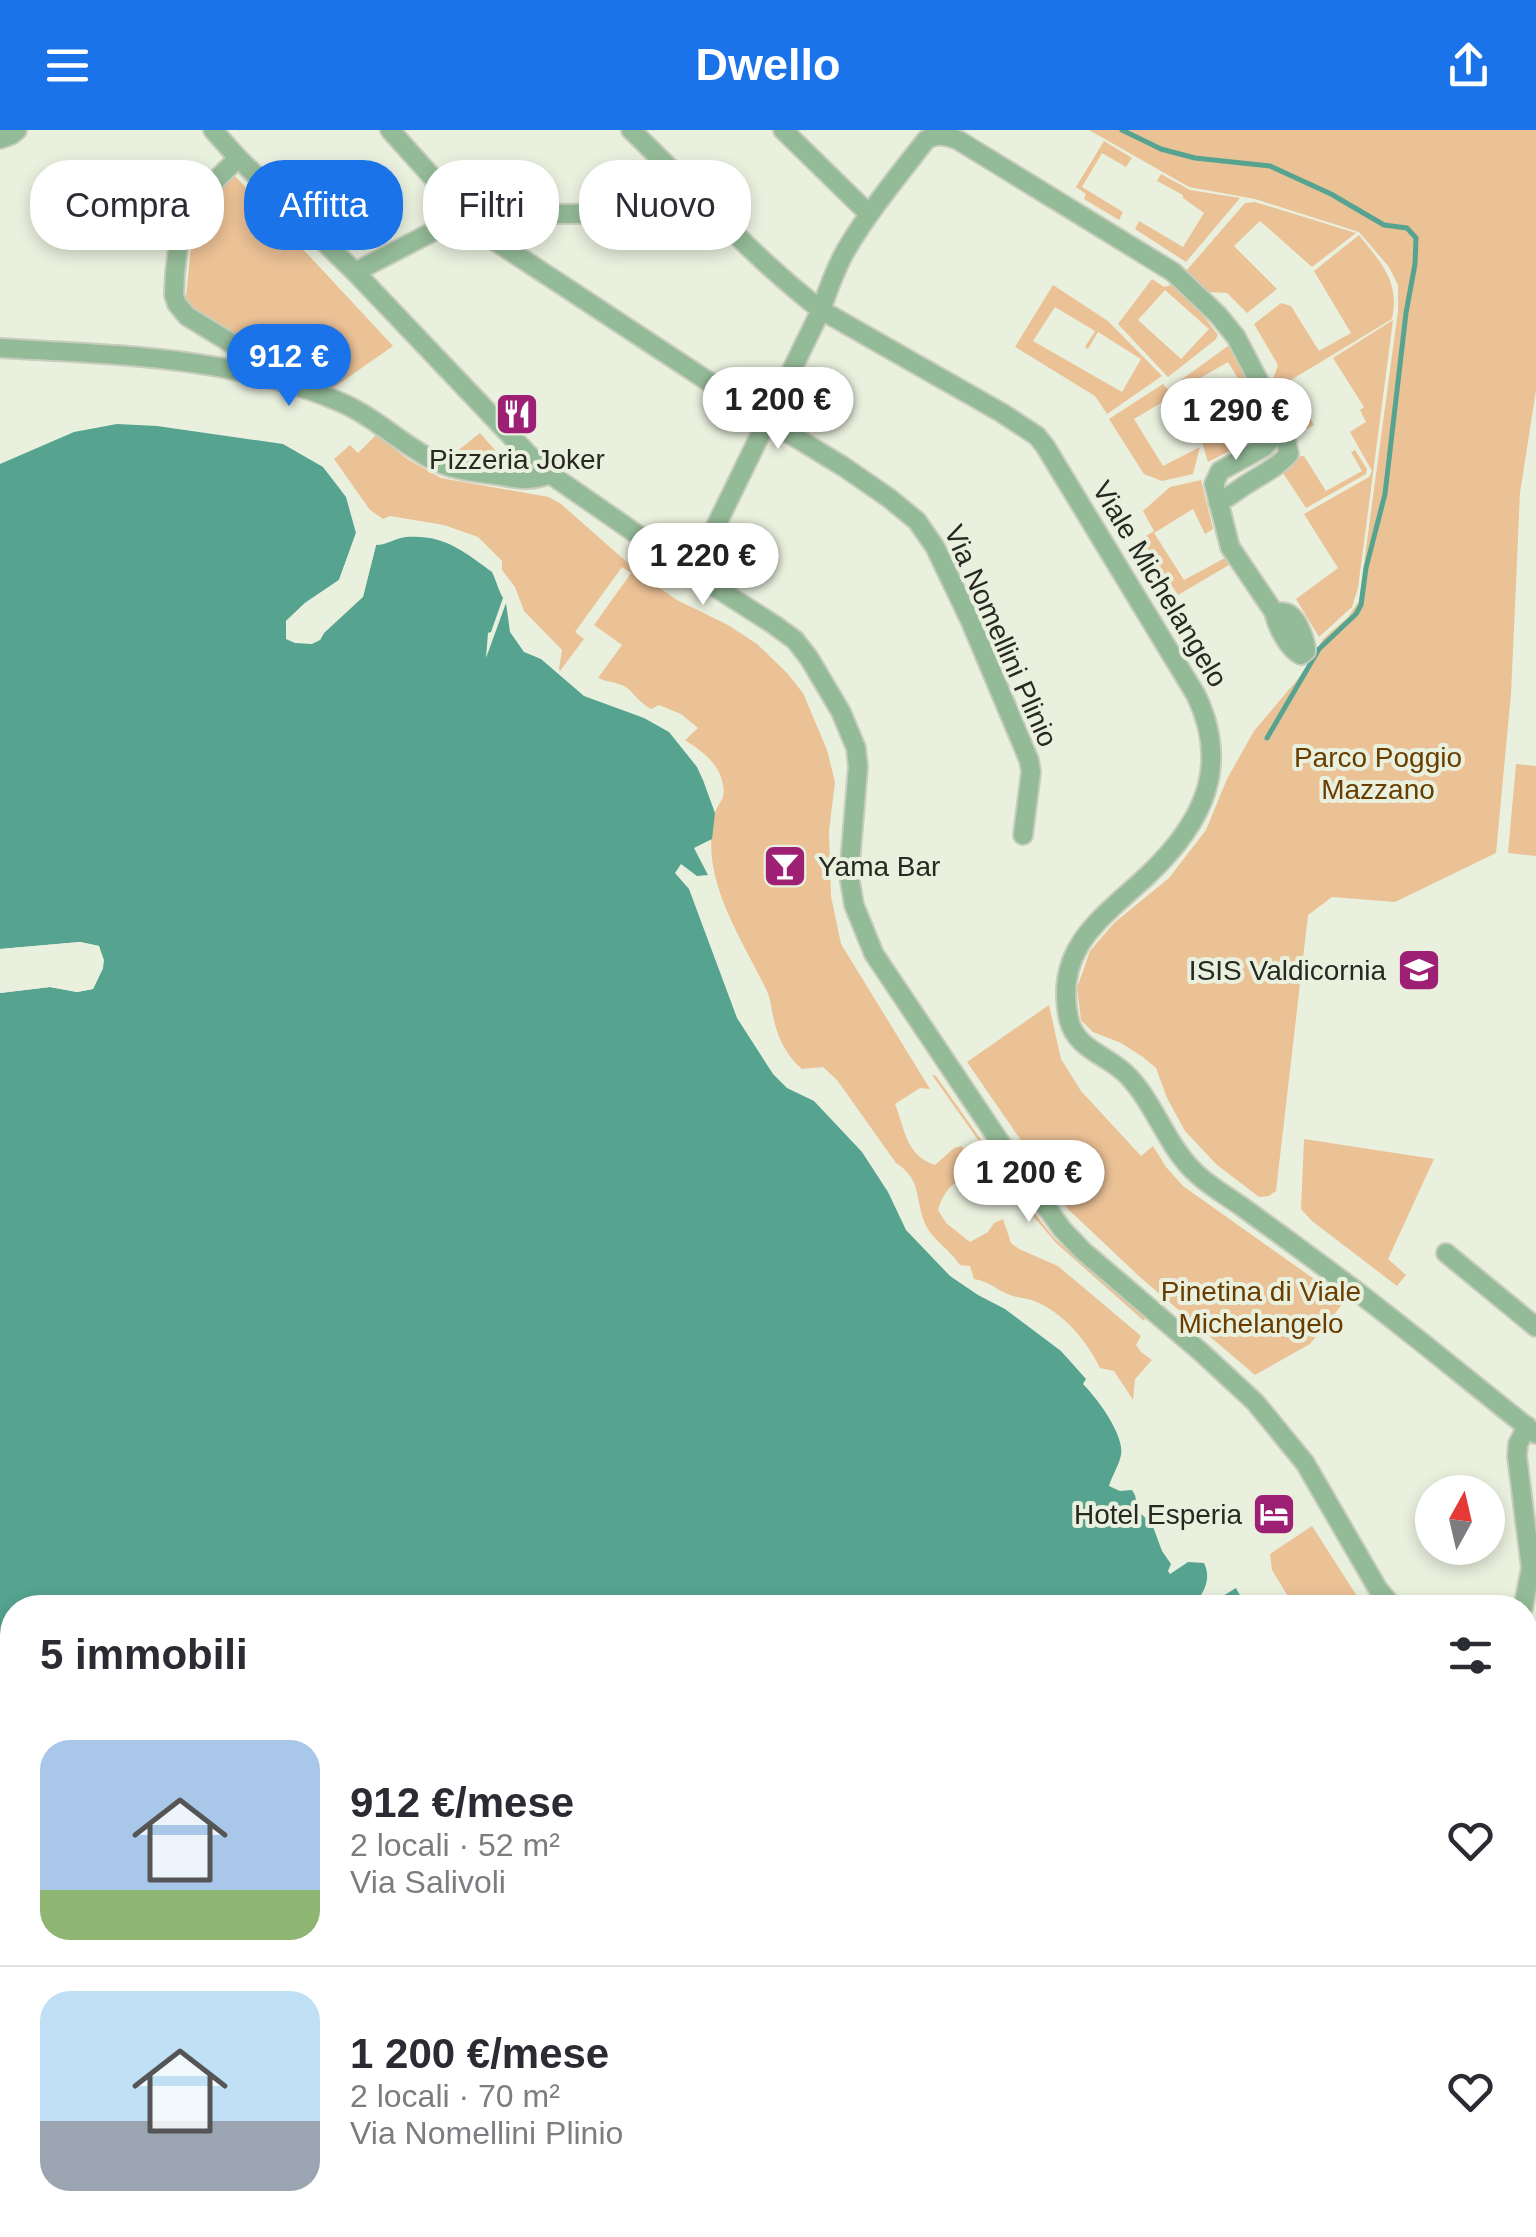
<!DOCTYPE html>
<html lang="it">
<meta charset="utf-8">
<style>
:root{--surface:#fff;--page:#f2f2f3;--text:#2b2b33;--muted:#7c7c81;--line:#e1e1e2;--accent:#1a73e8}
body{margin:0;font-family:Arial,sans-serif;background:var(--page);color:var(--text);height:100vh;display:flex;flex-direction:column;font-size:38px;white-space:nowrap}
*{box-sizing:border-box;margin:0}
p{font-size:32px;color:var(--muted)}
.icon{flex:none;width:55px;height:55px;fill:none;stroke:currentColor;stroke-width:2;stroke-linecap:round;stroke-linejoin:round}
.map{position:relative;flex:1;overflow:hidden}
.sheet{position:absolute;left:0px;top:1465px;width:1538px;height:642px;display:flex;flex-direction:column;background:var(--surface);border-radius:40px 40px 0 0;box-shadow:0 5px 15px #0003}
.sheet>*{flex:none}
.top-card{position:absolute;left:30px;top:30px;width:1000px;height:90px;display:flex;gap:20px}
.needle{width:65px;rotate:8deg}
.controls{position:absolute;left:1415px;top:1345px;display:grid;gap:20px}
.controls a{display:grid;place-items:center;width:90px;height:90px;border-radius:50%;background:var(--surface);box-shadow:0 5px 15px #0003;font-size:50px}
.price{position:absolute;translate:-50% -85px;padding:0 22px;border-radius:35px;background:#fff;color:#222;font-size:32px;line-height:65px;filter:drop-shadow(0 2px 5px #0008)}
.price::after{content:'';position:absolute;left:50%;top:60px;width:30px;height:22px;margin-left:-15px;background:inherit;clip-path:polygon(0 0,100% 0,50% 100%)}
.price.active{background:var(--accent);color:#fff}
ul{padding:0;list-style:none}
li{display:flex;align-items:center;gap:30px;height:250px;padding:0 40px}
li+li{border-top:2px solid var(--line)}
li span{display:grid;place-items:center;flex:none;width:280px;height:200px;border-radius:30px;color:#555}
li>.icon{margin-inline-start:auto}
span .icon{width:120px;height:120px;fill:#fffc;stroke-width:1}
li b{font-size:42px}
h2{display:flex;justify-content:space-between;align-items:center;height:120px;padding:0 40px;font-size:42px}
.tag{padding:0 35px;border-radius:40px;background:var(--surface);box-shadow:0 5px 15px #0003;font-size:35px;line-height:90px}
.tag.active{background:var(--accent);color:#fff}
header{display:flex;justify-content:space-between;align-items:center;height:130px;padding:0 40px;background:var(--accent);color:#fff;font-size:45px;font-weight:700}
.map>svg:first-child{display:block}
.green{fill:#ebc196;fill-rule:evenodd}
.water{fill:#56a490}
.pier{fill:#eaf0de}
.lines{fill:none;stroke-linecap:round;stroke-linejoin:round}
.stream{stroke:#56a490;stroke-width:5}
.minor-casing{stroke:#c7ccbc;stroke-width:22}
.minor{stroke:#94bb98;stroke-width:18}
.labels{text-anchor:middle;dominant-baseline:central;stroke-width:8;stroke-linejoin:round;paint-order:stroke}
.poi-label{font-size:28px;fill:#272822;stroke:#eaf0de;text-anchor:end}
.street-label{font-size:28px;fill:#272822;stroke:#eaf0de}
.park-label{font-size:28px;fill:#693d00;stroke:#eaf0de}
</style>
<header><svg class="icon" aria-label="menu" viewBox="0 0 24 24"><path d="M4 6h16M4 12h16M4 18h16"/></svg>Dwello<svg class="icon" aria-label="share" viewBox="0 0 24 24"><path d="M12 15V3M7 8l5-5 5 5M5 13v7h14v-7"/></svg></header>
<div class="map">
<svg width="1536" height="2107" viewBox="0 0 1536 2107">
<rect width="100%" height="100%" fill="#eaf0de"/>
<g class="green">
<polygon points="1089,0 1536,0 1536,260 1520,363 1511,564 1496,723 1395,772 1332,767 1308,785 1276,1061 1269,1066 1259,1067 1216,1034 1185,1001 1167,968 1156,938 1143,927 1121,913 1093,902 1081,890 1077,858 1090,821 1114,793 1169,748 1206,700 1227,649 1254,601 1303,543 1323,509 1348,487 1359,471 1398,181 1398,155 1389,137 1359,102 1255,69 1189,57"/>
<polygon points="1104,11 1132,28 1126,37 1102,23 1082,57 1123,82 1119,90 1084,69 1086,64 1076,57"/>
<polygon points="1161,44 1190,60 1240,68 1186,132 1135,99 1139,91 1183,117 1204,83 1183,68 1183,65 1157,51"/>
<polygon points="235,46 393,216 333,258 313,238 238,212 185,177 194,85"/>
<polygon points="1255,72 1356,103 1312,137 1260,91 1234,116 1277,159 1247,183 1227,163 1208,162 1186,141 1245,73"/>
<path d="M 1359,105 C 1381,133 1400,151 1392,189 L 1276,259 L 1272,252 L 1278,235 L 1254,194 L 1281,173 L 1291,176 L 1319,221 L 1351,203 L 1314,141 Z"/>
<path d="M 1152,149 L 1164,157 L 1171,155 L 1202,184 L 1218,205 L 1215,210 L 1168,247 L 1118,194 ZM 1165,160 L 1209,199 L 1181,229 L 1138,190 Z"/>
<path d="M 1053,155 L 1108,191 L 1162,246 L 1107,284 L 1095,266 L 1015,217 ZM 1055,177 L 1095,201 L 1085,217 L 1088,219 L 1098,202 L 1141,229 L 1122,262 L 1033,211 Z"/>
<polygon points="1393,190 1358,458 1352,477 1319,507 1296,469 1338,438 1304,384 1369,347 1372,341 1350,302 1366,292 1360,280 1364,277 1333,228"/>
<path d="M 1228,216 L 1252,258 L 1265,291 L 1259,306 L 1208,332 L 1197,295 L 1174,255 ZM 1228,232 L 1258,281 L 1222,302 L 1190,254 Z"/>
<polygon points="1163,254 1170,262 1174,260 1176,264 1134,289 1163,336 1200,317 1193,344 1162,351 1144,344 1109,289"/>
<polygon points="1292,256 1314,295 1294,305 1278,264"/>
<polygon points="480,303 509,336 451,326"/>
<path d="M 376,305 L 409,330 L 441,348 L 549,367 L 561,374 L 645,448 L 677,470 L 728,495 L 757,514 L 787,543 L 803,563 L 827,620 L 835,652 L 829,701 L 831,766 L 841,814 L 930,959 L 920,958 L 895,974 C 905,998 905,1025 935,1035 L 954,1018 L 962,1016 L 975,1040 C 954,1053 945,1057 938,1080 L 946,1093 L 970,1112 L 988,1102 L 994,1093 L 1003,1089 L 1011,1113 L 1019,1119 L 1058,1136 L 1141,1206 L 1136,1215 L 1141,1222 L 1152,1230 L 1135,1249 L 1133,1270 L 1114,1241 L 1100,1238 C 1087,1211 1063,1182 1034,1171 C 1026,1168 1018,1168 1010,1165 C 996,1160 991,1152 974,1149 L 970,1136 L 960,1135 C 949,1118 931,1110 924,1091 C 915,1066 921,1049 896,1033 L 837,950 L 823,937 L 802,939 C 786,926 777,906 773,886 C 771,876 770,866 765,857 C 745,816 718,775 712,729 C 711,716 710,696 715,683 C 719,671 726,669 723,655 C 719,633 703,622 685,610 L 698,598 L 681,584 L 659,575 L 651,579 C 638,572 632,560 624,556 C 616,552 607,552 598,548 L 622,515 L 594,495 L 631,443 L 622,437 L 575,502 L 584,509 L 560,541 L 559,539 L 562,520 L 524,481 L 515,457 L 502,440 L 502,431 L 478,407 L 444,395 L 390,386 L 383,389 L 370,380 L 334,329 L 350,315 L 358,323 Z"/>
<polygon points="1355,320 1367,339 1366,344 1306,378 1283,343 1292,337 1295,327 1304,326 1326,361 1362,341 1351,322"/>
<polygon points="1201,350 1213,399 1205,404 1193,379 1154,403 1184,450 1225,428 1229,435 1178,465 1141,409 1154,401 1143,381 1170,357"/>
<polygon points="1516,634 1536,636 1536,726 1508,723"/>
<polygon points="1049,875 1061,929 1081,961 1141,1026 1153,1016 1166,1037 1183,1056 1345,1171 1310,1214 1255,1245 1141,1148 1069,1080 967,932"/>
<polygon points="932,945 936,946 1015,1058 1054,1108 1145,1188 1144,1191 1056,1113 1028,1080"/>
<polygon points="1304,1009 1434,1029 1388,1129 1406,1145 1397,1156 1312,1091 1301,1079"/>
<polygon points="1312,1396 1364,1477 1297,1477 1292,1473 1272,1440 1270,1424"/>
<polygon points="1525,1830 1536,1832 1536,2107 1504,2107 1500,2095 1525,2095"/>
</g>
<path class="water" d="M 117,294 L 157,296 L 283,314 L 323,337 L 346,367 L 356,403 L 339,450 L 305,473 L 286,491 L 286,509 L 320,510 L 324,503 L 363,467 L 376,415 C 387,415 395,408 406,407 C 443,404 464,421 492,442 C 496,450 498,459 503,468 L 491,502 L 488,503 L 486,528 L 506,473 L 510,502 L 524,522 L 541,529 L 584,566 L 644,588 L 669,602 L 697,637 L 703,650 L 715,683 L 712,709 L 694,718 L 708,745 L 697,746 L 681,734 L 675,743 L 689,759 L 737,888 L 773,944 L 787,958 L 814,971 L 862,1022 L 888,1062 L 906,1100 L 950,1146 L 978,1165 L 1005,1179 L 1061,1221 L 1086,1249 L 1083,1254 C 1096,1267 1125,1305 1121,1325 C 1119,1335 1112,1346 1109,1356 L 1120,1361 L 1132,1360 L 1135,1365 L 1138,1381 L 1152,1394 L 1162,1421 L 1171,1434 L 1168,1441 L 1170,1444 L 1188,1432 L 1204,1433 C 1210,1445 1207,1457 1199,1468 L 1202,1476 L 1214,1476 L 1218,1469 L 1236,1458 C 1241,1468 1245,1474 1258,1473 L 1263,1477 L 12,1478 L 12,2095 L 1469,2095 L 1475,2107 L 0,2107 L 0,863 L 50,857 L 77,862 L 93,859 L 103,838 L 99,816 L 80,812 L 0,819 L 0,334 L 74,302 Z"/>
<g class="pier">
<polygon points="356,403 361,405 344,453 308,477 291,494 291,506 297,509 311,509 316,506 320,499 358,464 372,412 376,415 363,466 324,502 320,510 312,514 295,513 286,509 286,491 305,473 339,450"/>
<polygon points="80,812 99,816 104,830 103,838 93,859 77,862 50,857 0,863 0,858 49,852 77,857 90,854 98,837 99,830 95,821 80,817 0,824 0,819"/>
</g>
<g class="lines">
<polyline class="stream" points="1122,0 1161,19 1195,28 1270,36 1331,64 1384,95 1407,98 1416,108 1415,134 1406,183 1385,364 1366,438 1361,475 1356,484 1319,519 1267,608"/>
<g class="minor-casing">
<g id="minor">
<polyline points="213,0 238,28 355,142 529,325 550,344 693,443 773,494 795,510 809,528 841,582 856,618 858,637 849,745 854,775 874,824 1002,1015 1062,1099 1083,1121 1201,1222 1255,1272 1305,1333 1378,1459 1394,1478"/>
<polyline points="390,0 452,69 466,89 483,103 767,290 844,337 889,368 917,391 935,417 970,490 1029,630 1031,642 1023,705"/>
<path d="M 631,0 C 694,60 752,127 821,180 L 1002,283 L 1037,306 L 1045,316 L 1196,565 C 1231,638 1202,694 1147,746 C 1102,788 1053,818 1069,890 C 1076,920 1110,926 1128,946 C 1156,975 1167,1018 1198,1045 C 1211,1057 1227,1066 1241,1076 C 1274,1100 1307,1124 1339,1148 C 1406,1198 1470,1252 1536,1304"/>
<polyline points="783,0 869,84"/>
<polyline points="0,9 11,5 17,0"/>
<polyline points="238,28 182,84 175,143 174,165 177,174 187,186 236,216 288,238 302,249 306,259"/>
<path d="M 645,83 C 661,72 672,60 673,40"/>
<polyline points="355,142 440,98 466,89 542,84 713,83"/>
<path d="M 0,218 C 114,225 233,226 340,272 C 373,286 399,312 431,329 C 451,340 475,342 497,345 C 518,349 530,352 550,344"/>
<path d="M 1218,372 C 1230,367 1237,360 1247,354 C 1262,344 1277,338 1289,324 L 1286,311 L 1276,297"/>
<path d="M 693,443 L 821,180 C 828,160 835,139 846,120 C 869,81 898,46 926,10 C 937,3 946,6 958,10 L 1173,142 L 1218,185 L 1236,207 L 1267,267 L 1276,297 L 1273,307 L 1264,317 L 1220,341 L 1214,354 L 1230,417 L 1274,482 C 1277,496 1288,519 1301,525 L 1306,521 C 1306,511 1298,490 1289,484 C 1285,481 1278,482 1274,482"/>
<polyline points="1446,1123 1536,1197"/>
<polyline points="1523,1478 1531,1438 1517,1326 1518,1314 1527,1296"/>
<polyline points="1525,1547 1536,1549"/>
</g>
</g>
<use href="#minor" class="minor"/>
</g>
<defs>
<g id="restaurant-square" transform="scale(2.25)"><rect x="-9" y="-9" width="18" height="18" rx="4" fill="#9e2074" stroke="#eaf0de"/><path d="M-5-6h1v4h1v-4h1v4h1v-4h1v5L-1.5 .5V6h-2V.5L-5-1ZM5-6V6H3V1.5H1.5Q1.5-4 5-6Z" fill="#fff"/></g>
<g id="bar-square" transform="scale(2.25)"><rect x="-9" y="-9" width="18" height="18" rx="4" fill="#9e2074" stroke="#eaf0de"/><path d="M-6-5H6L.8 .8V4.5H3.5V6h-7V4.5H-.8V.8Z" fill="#fff"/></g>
<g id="school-square" transform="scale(2.25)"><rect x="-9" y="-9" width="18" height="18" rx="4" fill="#9e2074" stroke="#eaf0de"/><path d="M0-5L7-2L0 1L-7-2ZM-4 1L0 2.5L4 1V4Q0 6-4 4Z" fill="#fff"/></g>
<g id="hotel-square" transform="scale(2.25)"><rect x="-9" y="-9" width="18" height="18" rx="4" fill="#9e2074" stroke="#eaf0de"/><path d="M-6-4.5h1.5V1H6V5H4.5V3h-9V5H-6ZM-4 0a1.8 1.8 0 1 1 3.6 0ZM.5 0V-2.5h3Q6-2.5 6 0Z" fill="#fff"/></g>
</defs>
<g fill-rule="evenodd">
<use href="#restaurant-square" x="517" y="284"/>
<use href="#bar-square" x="785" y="736"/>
<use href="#school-square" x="1419" y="840"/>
<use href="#hotel-square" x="1274" y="1384"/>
</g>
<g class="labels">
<g class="poi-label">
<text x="517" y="329" text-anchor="middle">Pizzeria Joker</text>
<text x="818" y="736" text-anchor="start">Yama Bar</text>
<text x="1386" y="840">ISIS Valdicornia</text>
<text x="1242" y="1384">Hotel Esperia</text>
</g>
<g class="street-label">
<text transform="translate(1160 454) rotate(59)">Viale Michelangelo</text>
<text transform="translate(1001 506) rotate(66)">Via Nomellini Plinio</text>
</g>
<g class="park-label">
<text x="1378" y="627">Parco Poggio<tspan x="1378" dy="32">Mazzano</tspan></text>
<text x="1261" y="1161">Pinetina di Viale<tspan x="1261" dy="32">Michelangelo</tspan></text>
</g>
</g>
</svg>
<div class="controls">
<a><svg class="needle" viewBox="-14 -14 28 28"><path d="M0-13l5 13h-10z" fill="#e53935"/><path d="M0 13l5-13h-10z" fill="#7c7c81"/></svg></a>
</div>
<b class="price active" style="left:289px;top:279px">912 €</b>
<b class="price" style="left:778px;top:322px">1 200 €</b>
<b class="price" style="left:1236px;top:333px">1 290 €</b>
<b class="price" style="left:703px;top:478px">1 220 €</b>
<b class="price" style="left:1029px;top:1095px">1 200 €</b>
<div class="top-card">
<a class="tag">Compra</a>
<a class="tag active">Affitta</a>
<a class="tag">Filtri</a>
<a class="tag">Nuovo</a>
</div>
<section class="sheet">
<h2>5 immobili<svg class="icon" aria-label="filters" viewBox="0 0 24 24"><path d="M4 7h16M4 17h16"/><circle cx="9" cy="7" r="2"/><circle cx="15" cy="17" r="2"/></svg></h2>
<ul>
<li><span style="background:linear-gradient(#a9c7e8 75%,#8fb573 0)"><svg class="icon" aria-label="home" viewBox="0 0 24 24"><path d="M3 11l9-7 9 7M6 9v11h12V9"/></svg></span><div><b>912 €/mese</b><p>2 locali · 52 m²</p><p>Via Salivoli</p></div><svg class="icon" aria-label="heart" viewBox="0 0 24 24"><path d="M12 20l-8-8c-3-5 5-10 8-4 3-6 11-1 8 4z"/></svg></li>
<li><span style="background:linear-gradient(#bfe0f5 65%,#9aa5b1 0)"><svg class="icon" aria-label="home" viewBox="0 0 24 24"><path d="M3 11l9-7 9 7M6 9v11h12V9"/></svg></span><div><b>1 200 €/mese</b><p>2 locali · 70 m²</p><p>Via Nomellini Plinio</p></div><svg class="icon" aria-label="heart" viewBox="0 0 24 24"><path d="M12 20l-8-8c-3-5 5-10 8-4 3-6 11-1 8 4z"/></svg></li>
</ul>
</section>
</div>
